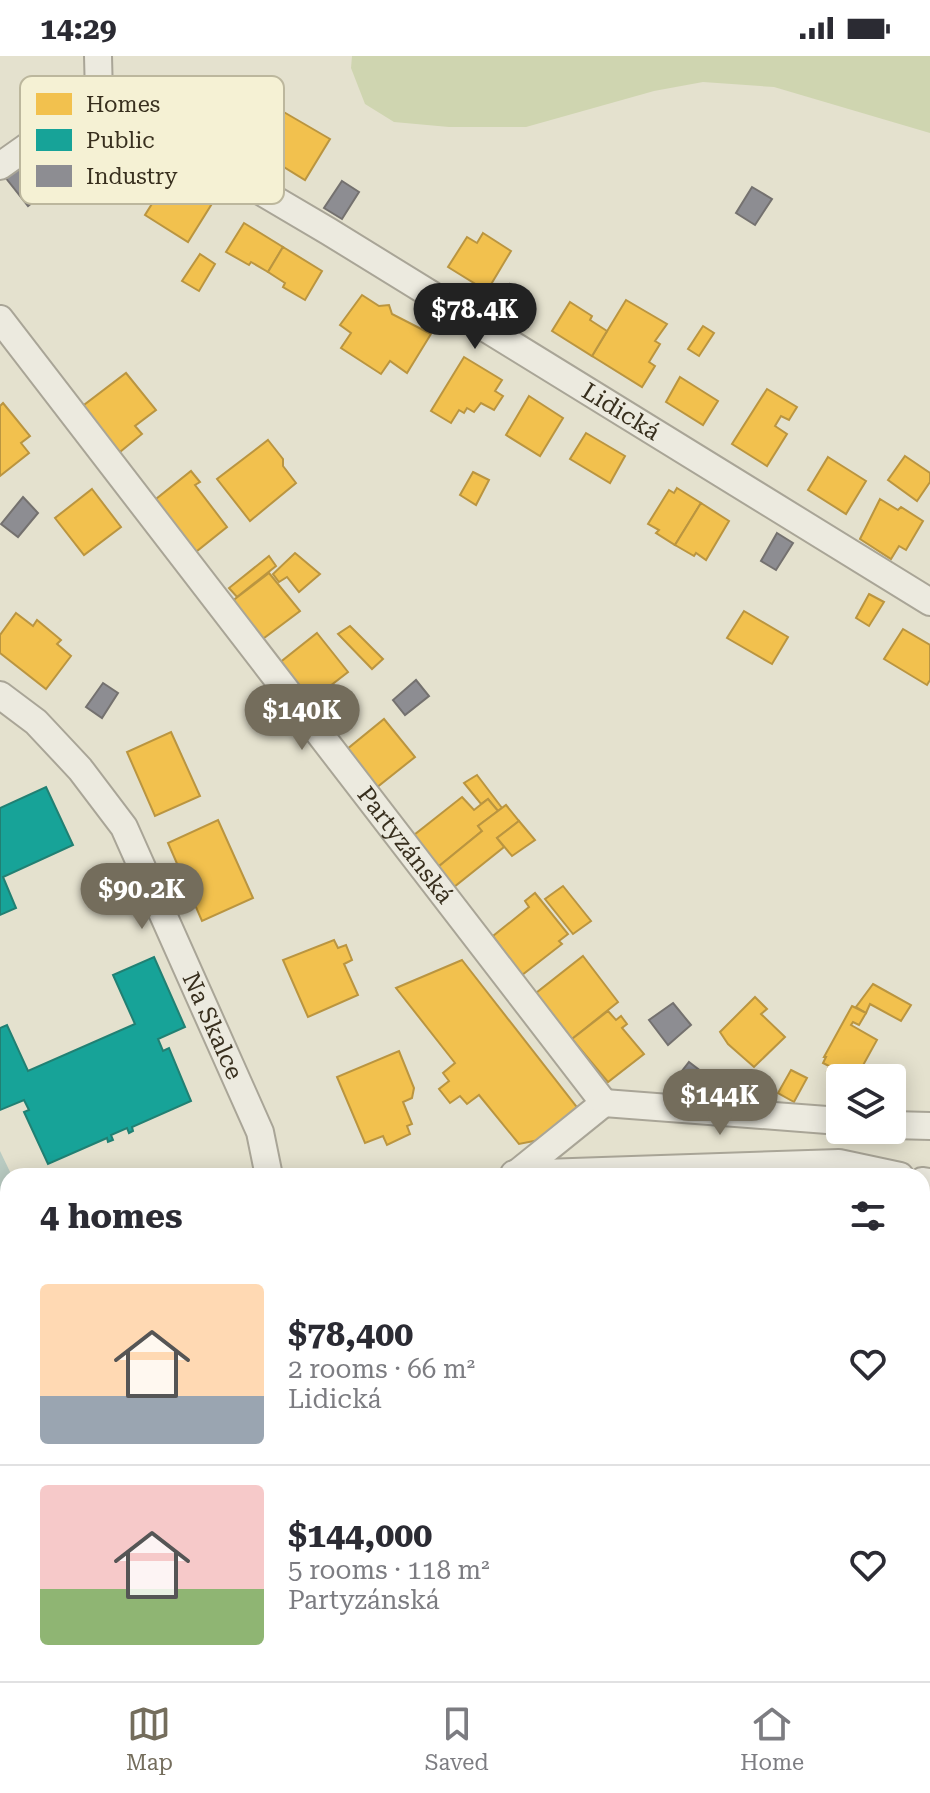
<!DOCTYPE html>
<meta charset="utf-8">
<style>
:root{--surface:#fff;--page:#f7f7f7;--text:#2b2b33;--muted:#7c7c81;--line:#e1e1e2;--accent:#746d5c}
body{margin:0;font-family:"Roboto Serif",serif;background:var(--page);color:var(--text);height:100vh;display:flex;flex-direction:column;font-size:30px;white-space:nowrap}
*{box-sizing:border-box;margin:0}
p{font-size:26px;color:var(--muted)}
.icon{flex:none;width:44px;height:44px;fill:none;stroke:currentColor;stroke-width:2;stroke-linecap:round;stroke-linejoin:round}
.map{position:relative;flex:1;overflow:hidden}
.side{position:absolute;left:0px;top:1112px;width:930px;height:514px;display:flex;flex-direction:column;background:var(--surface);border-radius:24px 24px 0 0;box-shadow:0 4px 20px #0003}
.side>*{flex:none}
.controls{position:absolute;left:826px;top:1008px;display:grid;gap:16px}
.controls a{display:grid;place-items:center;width:80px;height:80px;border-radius:8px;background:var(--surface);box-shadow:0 4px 20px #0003;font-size:40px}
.price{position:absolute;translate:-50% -68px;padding:0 18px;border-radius:28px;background:var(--accent);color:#fff;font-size:26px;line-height:52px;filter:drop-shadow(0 2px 4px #0008)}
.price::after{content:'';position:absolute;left:50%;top:48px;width:24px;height:18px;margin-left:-12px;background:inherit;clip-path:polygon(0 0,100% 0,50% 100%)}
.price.selected{background:#222;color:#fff}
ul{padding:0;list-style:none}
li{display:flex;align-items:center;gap:24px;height:200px;padding:0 40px}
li+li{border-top:2px solid var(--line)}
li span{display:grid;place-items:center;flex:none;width:224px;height:160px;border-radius:8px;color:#555}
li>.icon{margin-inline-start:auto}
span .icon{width:96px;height:96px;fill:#fffc;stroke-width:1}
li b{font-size:34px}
h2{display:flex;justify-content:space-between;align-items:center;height:96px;padding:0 40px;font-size:34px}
.status{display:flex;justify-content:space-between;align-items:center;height:56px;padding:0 40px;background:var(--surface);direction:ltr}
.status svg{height:22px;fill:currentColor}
.dock{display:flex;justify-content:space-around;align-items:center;height:112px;border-top:2px solid var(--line);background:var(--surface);font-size:22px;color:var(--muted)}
.dock a{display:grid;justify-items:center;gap:4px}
.dock .selected{color:var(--accent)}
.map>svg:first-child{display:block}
.green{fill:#cfd5b0}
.water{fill:#b9cbc2}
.homes{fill:#f2c14e;stroke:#ba9540;stroke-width:2}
.public{fill:#17a398;stroke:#218073;stroke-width:2}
.industry{fill:#8d8d92;stroke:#74716f;stroke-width:2}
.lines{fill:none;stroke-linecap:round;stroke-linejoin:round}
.street-casing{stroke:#a9a597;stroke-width:30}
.secondary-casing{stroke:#999586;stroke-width:42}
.street{stroke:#eceadf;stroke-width:26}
.secondary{stroke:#eceadf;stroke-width:38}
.labels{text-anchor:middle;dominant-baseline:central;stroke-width:8;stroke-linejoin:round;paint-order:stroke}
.street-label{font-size:24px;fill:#382f1e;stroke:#f5f1d4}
.key{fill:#f5f1d4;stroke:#bcb79d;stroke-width:2}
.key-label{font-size:22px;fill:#382f1e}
</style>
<div class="status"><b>14:29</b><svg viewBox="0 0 49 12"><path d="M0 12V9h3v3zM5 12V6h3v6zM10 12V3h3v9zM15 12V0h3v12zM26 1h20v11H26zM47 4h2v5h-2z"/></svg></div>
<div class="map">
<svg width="930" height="1625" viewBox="0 0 930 1625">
<rect width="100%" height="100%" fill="#e4e1ce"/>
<g class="green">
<polygon points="352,0 930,0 930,77 774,31 703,26 654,35 526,71 449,71 394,66 365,48 351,12"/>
<polygon points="0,1313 8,1335 8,1618 45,1618 41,1625 0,1625"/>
</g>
<g class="water">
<polygon points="0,1095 12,1120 8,1120 8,1335 0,1313"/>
<polygon points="85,1618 144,1618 146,1625 86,1625"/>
</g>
<g class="homes">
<polygon points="282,55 330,83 305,124 248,89 264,63 273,69"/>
<polygon points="170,119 213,146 188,186 145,159"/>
<polygon points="244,167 283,191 268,216 251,206 249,209 226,196"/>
<polygon points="483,177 511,195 487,235 448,211 467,181 477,187"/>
<polygon points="283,191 322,215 305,244 283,231 285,227 268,216"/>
<polygon points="200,198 215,208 199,235 182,225"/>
<polygon points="362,239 379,250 389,249 392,258 431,278 407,317 390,305 381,318 341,292 351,277 340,269"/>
<polygon points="626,244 667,268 655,285 660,288 649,306 655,310 642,331 592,300"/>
<polygon points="570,246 592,260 590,264 607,275 592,300 552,275"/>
<polygon points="703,270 714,277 699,300 688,293"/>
<polygon points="464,301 502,324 495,335 503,340 494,354 481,347 474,356 467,352 464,357 459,354 451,367 431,355"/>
<polygon points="126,317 156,354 135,370 142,378 115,400 80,352"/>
<polygon points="680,321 718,345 703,369 666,346"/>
<polygon points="767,333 797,351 789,364 781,360 775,370 787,378 767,410 732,388"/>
<polygon points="529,340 563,362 540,400 506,379"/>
<polygon points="3,347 30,380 21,387 29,397 0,420 0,350"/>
<polygon points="586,377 625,400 610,427 570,403"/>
<polygon points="268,384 283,403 283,410 296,427 250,465 217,423"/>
<polygon points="905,400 930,417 930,426 917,445 888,424"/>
<polygon points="828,401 866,425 846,458 808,434"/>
<polygon points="191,415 200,426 195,429 227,471 192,499 151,447"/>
<polygon points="473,416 489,424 476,449 460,439"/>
<polygon points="677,432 701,447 675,489 656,477 659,474 648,468 669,434 674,437"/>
<polygon points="92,433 121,471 84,499 55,462"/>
<polygon points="880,443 898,454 901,451 923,465 906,494 899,490 891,503 860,483"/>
<polygon points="701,447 729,465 706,504 696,497 694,500 675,489"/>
<polygon points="295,497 320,518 299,536 287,521 279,526 273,518"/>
<polygon points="269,500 276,510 237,541 229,532"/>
<polygon points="269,517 300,555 260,585 231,546"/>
<polygon points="869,538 884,546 869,570 856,562"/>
<polygon points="744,555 788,581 772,608 727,582"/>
<polygon points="16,557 33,570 37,564 61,584 57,588 71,600 46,633 0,597 0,579"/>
<polygon points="350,570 383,603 372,613 338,578"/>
<polygon points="903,573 930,589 930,624 927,629 884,603"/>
<polygon points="317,577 348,616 308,647 278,608"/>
<polygon points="384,663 415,701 376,732 346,694"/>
<polygon points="171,676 200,740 155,760 127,696"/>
<polygon points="477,719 502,752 498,755 488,743 481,748 464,727"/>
<polygon points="462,741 474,754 488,743 498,755 478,770 482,775 438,811 414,779"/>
<polygon points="506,749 519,765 497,782 504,791 454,831 438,811 482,775 478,770"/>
<polygon points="218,764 253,842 202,865 168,787"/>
<polygon points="519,765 535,784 512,800 497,782"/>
<polygon points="563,830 591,865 573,878 545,843"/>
<polygon points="535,837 568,878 559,885 562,888 522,919 493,880 529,851 525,845"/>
<polygon points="334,884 338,892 346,889 352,904 344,908 358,939 308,961 283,904"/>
<polygon points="583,900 618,946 572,983 536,937"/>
<polygon points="462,904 579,1054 549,1082 519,1088 479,1039 467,1048 460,1040 450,1047 439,1033 449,1025 443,1017 455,1007 396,932"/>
<polygon points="873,928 911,949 901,965 870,948 866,957 856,951"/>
<polygon points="755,941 767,953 761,958 785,981 754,1011 728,988 720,976"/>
<polygon points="852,950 866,957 859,969 853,966 851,969 877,984 856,1022 840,1022 827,1015 829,1010 823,1007 826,1001 824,1001"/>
<polygon points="608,955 616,964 621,960 627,968 622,972 644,998 608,1026 572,983"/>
<polygon points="399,995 414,1032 412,1042 403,1046 412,1068 407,1070 410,1078 387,1089 383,1080 365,1087 337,1021"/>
<polygon points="791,1014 807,1022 794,1046 778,1037"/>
<polygon points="922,1199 930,1203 930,1253 922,1249"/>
<polygon points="228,1618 286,1618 290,1625 230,1625"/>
</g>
<g class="public">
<polygon points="46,731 73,789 3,821 16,852 0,859 0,752"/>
<polygon points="154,901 185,971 158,983 163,995 169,992 191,1045 132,1071 133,1075 129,1077 127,1072 111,1079 113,1084 108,1086 107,1082 48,1108 24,1056 29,1054 24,1044 0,1054 0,972 7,969 28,1015 135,968 113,919"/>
</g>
<g class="industry">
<polygon points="32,99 55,128 28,150 5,121"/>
<polygon points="342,125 359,136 342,163 324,152"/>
<polygon points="752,131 772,143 755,169 736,157"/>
<polygon points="510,228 524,237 508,263 493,254"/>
<polygon points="23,441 38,457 18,481 1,468"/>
<polygon points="777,477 793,487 776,514 761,505"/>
<polygon points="416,624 429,640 405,659 393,644"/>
<polygon points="103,627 118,637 102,662 86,651"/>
<polygon points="673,947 691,969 668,989 649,964"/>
<polygon points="689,1006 702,1016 684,1039 671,1029"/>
<polygon points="335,1618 377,1618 379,1625 337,1625"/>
</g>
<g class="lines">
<g class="street-casing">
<g id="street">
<path id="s1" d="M 98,0 L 99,40 L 328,175 L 930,546"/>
<polyline points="0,110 99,40"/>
<path id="s2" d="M 0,263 L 604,1047 L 516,1118"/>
<path id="s3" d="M 0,639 L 36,666 L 80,713 L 124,771 L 260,1076 L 269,1120"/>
<polyline points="604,1047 840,1065"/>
<polyline points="892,1069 930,1070"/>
<polyline points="514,1118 839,1107 900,1120"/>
<polyline points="922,1125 930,1126"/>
<polyline points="0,1196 8,1194"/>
<polyline points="922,1286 930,1290"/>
<polyline points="307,1618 309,1625"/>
</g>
</g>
<g class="secondary-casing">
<g id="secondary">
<polyline points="0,1505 8,1535"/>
<polyline points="20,1618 20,1625"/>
</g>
</g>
<use href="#street" class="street"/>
<use href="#secondary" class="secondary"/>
</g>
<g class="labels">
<g class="street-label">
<text stroke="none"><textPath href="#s1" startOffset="650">Lidická</textPath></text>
<text stroke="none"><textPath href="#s2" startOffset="664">Partyzánská</textPath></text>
<text stroke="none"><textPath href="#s3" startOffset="400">Na Skalce</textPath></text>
</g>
</g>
<rect x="20" y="20" width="264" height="128" rx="12" class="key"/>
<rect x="36" y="37" width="36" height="22" fill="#f2c14e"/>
<rect x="36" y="73" width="36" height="22" fill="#17a398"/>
<rect x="36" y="109" width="36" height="22" fill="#8d8d92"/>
<g class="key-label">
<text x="86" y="56">Homes</text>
<text x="86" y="92">Public</text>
<text x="86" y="128">Industry</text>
</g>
</svg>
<div class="controls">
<a><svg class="icon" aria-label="layers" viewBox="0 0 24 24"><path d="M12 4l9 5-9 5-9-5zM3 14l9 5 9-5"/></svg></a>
</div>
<b class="price selected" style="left:475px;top:295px">$78.4K</b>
<b class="price" style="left:302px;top:696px">$140K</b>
<b class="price" style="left:142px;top:875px">$90.2K</b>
<b class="price" style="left:720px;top:1081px">$144K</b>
<section class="side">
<h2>4 homes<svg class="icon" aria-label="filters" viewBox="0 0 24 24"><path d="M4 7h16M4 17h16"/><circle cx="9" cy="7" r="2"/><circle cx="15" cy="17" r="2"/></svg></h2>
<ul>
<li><span style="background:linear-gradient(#ffd9b3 70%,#9aa5b1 0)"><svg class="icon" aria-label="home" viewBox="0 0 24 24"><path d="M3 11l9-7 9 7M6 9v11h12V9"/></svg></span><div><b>$78,400</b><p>2 rooms · 66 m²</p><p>Lidická</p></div><svg class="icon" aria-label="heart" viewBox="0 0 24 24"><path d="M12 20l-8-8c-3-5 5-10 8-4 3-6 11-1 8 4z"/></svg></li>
<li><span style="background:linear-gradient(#f6c9c9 65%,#8fb573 0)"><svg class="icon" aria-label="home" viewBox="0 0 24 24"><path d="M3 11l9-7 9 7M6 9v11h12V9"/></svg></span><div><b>$144,000</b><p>5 rooms · 118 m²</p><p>Partyzánská</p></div><svg class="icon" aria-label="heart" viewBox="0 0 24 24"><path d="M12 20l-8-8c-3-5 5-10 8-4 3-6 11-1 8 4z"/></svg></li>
</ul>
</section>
</div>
<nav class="dock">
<a class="selected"><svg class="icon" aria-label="map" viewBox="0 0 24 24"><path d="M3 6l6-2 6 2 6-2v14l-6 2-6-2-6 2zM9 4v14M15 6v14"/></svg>Map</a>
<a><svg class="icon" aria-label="saved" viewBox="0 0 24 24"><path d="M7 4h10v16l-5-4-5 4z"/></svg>Saved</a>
<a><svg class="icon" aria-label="home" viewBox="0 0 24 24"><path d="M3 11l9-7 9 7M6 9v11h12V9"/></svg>Home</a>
</nav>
